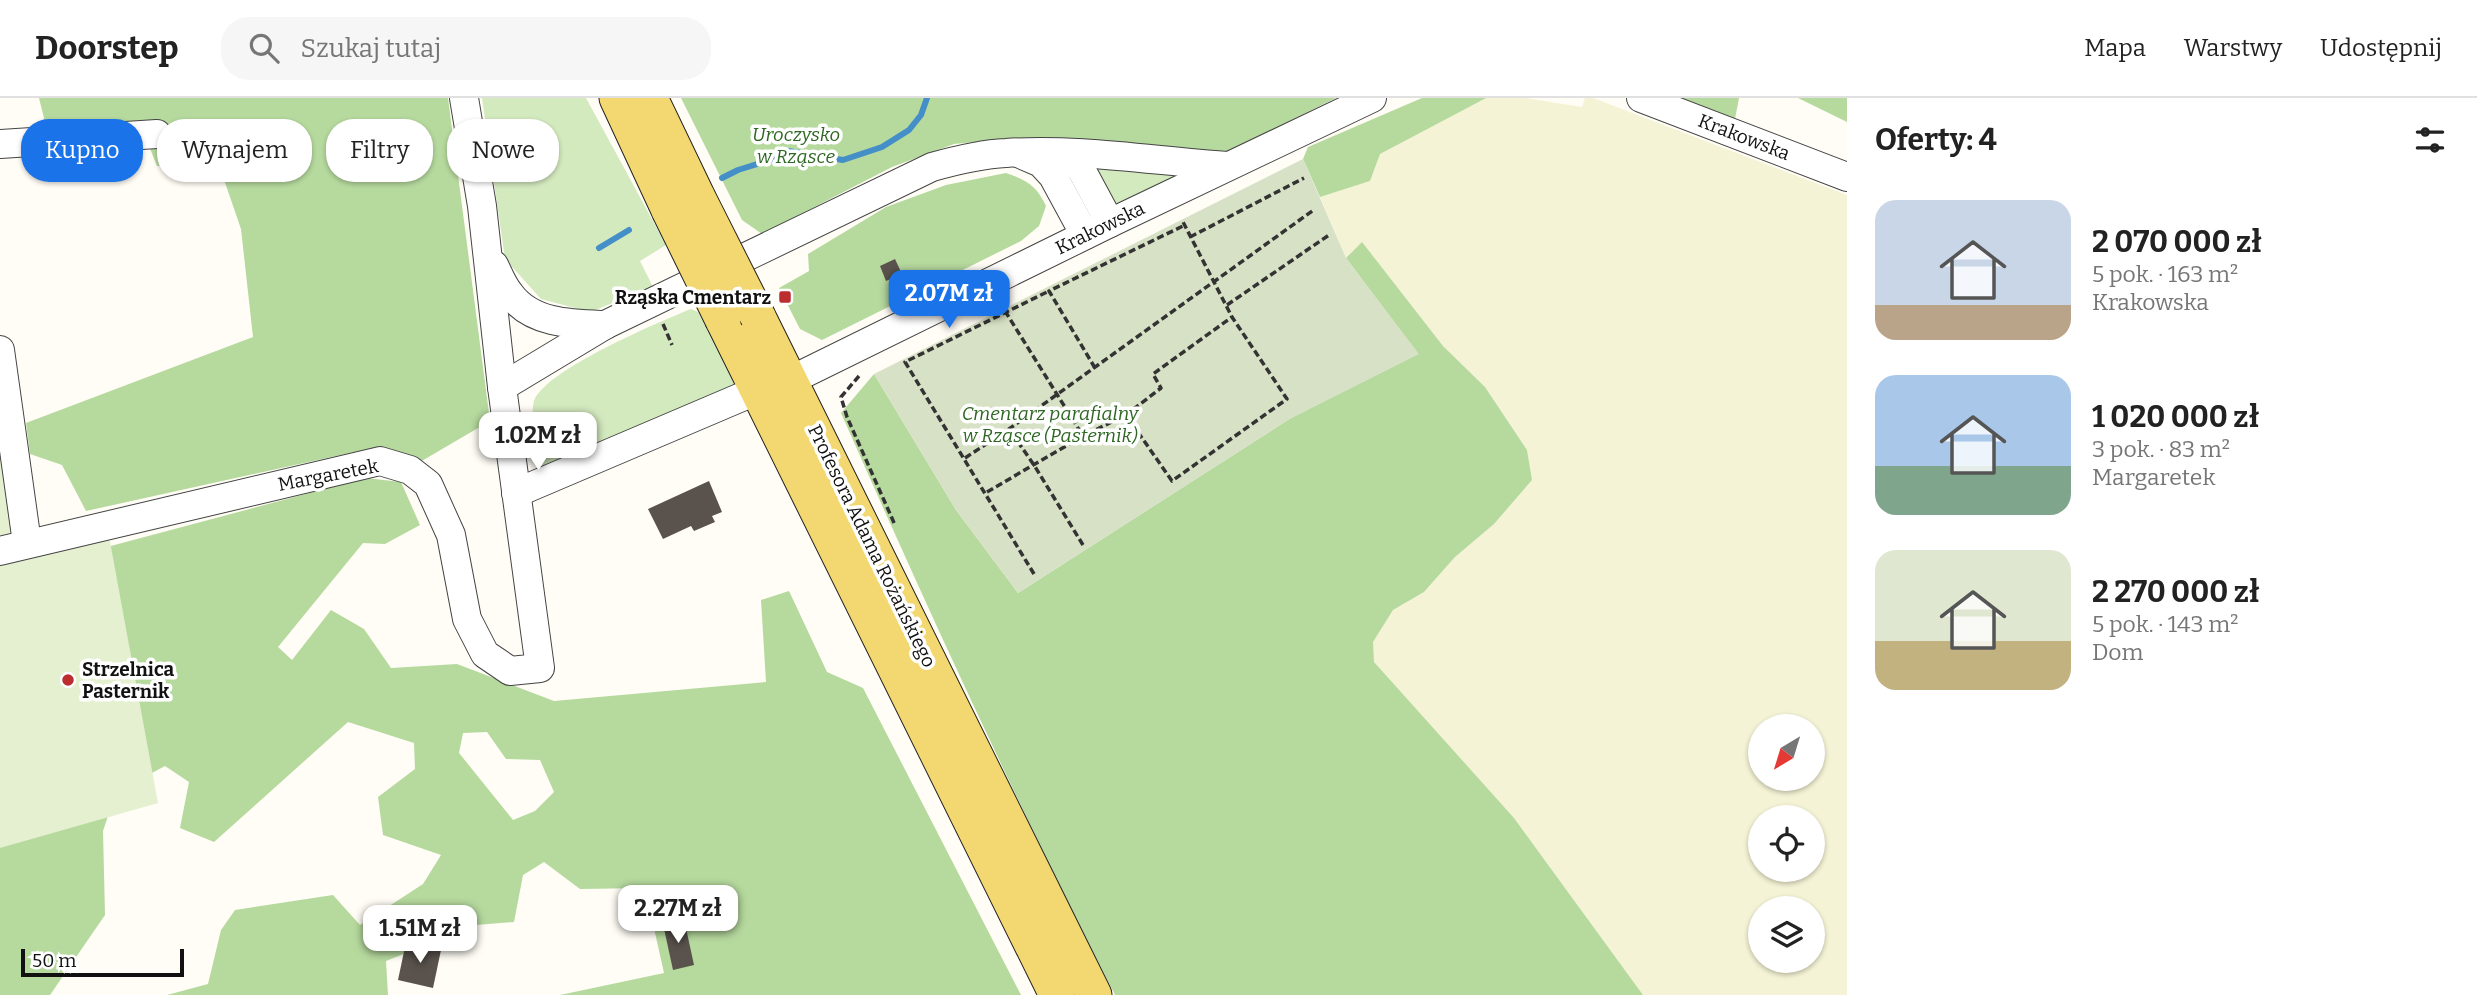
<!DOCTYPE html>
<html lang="pl">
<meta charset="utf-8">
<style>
:root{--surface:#fff;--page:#f6f6f6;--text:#222;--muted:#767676;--line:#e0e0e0;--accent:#1a73e8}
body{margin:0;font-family:Bitter,serif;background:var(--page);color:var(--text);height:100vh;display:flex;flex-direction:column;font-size:26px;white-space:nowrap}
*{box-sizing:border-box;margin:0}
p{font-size:23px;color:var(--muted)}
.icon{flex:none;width:38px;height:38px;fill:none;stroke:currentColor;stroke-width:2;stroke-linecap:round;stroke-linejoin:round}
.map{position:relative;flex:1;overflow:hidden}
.drawer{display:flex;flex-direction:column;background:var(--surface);width:630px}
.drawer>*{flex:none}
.guide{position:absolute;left:21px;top:21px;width:665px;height:63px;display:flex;gap:14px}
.needle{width:46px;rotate:218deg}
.buttons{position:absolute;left:1748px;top:616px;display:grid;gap:14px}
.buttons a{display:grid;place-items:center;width:77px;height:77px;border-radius:50%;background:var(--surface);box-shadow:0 2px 5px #0004;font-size:35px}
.scale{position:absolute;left:21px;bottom:18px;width:163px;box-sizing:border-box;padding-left:7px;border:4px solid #111;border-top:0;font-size:19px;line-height:24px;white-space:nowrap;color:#111;-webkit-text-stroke:5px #fff;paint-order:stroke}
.price{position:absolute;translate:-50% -60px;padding:0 16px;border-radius:14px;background:#fff;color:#222;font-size:23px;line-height:46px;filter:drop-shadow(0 2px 4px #0008)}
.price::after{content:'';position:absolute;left:50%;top:42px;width:21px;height:16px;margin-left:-10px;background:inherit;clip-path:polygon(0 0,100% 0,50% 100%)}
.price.selected{background:var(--accent);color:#fff}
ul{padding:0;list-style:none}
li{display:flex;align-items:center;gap:21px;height:175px;padding:0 28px}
li span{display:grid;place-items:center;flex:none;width:196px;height:140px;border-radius:21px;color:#555}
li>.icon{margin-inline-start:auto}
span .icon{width:84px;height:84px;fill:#fffc;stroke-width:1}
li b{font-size:30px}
h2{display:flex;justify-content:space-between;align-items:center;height:84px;padding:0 28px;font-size:30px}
.tag{padding:0 24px;border-radius:28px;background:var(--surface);box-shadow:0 2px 5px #0004;font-size:24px;line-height:63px}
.tag.selected{background:var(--accent);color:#fff}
header{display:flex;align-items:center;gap:42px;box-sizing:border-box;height:98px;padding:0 35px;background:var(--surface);border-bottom:2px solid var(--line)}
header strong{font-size:33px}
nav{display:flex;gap:38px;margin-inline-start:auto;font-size:24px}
.search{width:490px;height:63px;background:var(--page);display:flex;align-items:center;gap:18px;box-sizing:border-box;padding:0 24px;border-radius:28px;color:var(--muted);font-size:26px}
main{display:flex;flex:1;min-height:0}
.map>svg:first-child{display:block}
.farmland{fill:#f4f3d5;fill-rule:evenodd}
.green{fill:#d3e9be}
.forest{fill:#b6d99e;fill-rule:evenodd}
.cemetery{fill:#d7e1c5}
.pitch{fill:#e4f0d0}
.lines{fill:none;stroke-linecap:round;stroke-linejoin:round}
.stream{stroke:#458fc8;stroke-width:6}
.building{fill:#59524d}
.minor-casing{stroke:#444;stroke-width:30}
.major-casing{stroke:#222;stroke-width:37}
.path{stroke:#333;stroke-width:3.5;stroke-dasharray:7 3.5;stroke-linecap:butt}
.minor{stroke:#fff;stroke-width:28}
.major{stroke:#f3d871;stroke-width:35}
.major-bridge-casing{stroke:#222;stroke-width:37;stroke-linecap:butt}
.major-bridge{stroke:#f3d871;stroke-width:35}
.poi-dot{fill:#bc2d2e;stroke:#fff;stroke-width:2.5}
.labels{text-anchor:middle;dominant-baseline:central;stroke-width:7;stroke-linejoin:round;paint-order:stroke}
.park-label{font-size:19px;font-style:italic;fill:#2e6722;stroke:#fff}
.street-label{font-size:19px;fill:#111;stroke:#fff}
.poi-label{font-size:19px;font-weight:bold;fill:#111;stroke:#fff;text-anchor:end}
</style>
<header>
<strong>Doorstep</strong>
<div class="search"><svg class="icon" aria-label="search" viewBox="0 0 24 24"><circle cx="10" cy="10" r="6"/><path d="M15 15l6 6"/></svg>Szukaj tutaj</div>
<nav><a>Mapa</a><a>Warstwy</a><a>Udostępnij</a></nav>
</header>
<main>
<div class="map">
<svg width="1847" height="897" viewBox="0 0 1847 897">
<rect width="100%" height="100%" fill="#fffdf5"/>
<path class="farmland" d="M 1483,0 L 1525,0 L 1582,9 L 1585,0 L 1593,0 L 1847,97 L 1847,897 L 1643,897 L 1514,720 L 1373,564 L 1373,544 L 1393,512 L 1424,494 L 1455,459 L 1494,426 L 1532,382 L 1527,352 L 1485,289 L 1443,248 L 1362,145 L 1346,160 L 1320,99 L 1370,83 L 1380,56 ZM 1760,628 L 1813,628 L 1813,681 L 1760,681 ZM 1760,719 L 1813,719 L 1813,772 L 1760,772 ZM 1760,810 L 1813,810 L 1813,863 L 1760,863 Z"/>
<g class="green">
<polygon points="482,0 586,0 666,147 640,163 653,189 590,214 541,201 505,161"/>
<polygon points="1096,69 1177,77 1178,79 1117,110 1095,72"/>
<path d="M 691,211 L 698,214 L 738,286 L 545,371 L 530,351 L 524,335 L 532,330 C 533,321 532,310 534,303 C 545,272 659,224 691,211 Z"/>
</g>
<g class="forest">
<polygon points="39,0 448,0 490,323 420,364 368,351 86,413 62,367 30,356 26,325 253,239 241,131 219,67 157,68 141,28 47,32"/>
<polygon points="681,0 1336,0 1228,53 1149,51 1018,40 954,46 892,69 762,136 742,122"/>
<polygon points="1422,0 1486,0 1380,56 1370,83 1320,99 1303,61 1308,49"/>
<polygon points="1681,0 1739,0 1735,21"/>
<polygon points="1798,0 1847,0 1847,24"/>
<path d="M 1006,75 C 1027,82 1037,88 1046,108 L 1039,128 L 1021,143 L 822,242 L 800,231 L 779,190 L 809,173 L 808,156 L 886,109 L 946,87 Z"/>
<path d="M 1362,144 L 1443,248 L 1485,289 L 1527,352 L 1532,382 L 1494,426 L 1455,459 L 1424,494 L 1393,512 L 1373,544 L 1374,564 L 1514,720 L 1643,897 L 1115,897 C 1017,706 928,512 841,315 L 874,276 L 956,412 L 1018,495 L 1291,320 L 1418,256 L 1346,160 Z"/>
<path d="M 366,380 L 401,384 L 420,427 L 385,446 L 363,445 L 278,549 L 292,562 L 331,512 L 364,531 L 391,570 L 457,566 L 554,603 L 766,584 L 761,502 L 789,493 L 827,574 L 863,590 L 1021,897 L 560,897 L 664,875 L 645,790 L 580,791 L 544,764 L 523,777 L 514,824 L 476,827 L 386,863 L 388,897 L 167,897 L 208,886 L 221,832 L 235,812 L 333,797 L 360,827 L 423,786 L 441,757 L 383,737 L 378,699 L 415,671 L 414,645 L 348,624 L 214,744 L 180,730 L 189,684 L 165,668 L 116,694 L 103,733 L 105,817 L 50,897 L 0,897 L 0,658 L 92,453 ZM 487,634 L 506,661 L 540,662 L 554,694 L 535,713 L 513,722 L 459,655 L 463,635 Z"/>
</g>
<polygon class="cemetery" points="1303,61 1346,160 1419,256 1291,320 1018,495 956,412 874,276"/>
<polygon class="pitch" points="0,324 14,427 109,438 158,705 0,750"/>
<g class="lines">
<g class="stream">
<polyline points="722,80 738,72 773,61 788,53 843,62 882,49 909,32 921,17 927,0"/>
<polyline points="599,150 629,132"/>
</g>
</g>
<g class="building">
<polygon points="895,161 902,176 886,183 880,168"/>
<polygon points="709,383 722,414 712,418 715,424 694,433 691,428 663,441 648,411"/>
<polygon points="684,821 694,867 673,872 663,826"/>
<polygon points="406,844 441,852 433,890 398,882"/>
</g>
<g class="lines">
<g class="minor-casing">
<g id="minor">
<polyline points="1641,0 1847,79"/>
<polyline points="0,46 157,36"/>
<polyline points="1018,55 1041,65 1053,78 1085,137"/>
<polyline points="1065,55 1081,71 1110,125"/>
<path d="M 494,167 C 499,177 503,188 510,196 C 532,226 572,226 605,227"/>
<polyline points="0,252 27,445"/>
<polyline points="791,282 1110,125 1372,0"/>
<path d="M 502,289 L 605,227 L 932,69 C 957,62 981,56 1006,55 C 1079,50 1154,63 1227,68"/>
<polyline points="516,395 758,292"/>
<polyline points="0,453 380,363 410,372 428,386 451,437 467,521 485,556 510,573 540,570 502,289 482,108 464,0"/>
</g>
</g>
<g class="major-casing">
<g id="major">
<polyline points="617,0 669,112"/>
<polyline points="650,0 698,100"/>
<polyline points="758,219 1094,897"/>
<polyline points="723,222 1057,897"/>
</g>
</g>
<g class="path">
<polyline points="1190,139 1304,80"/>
<polyline points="1227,207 1329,137"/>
<polyline points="1005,213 1083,338"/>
<polyline points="663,226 672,247"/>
<polyline points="1095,270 1049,193 1185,127"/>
<polyline points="859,278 841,299 847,319 895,427"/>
<polyline points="1126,317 1172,383 1287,301 1232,219 1182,122"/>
<polyline points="965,360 1009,331"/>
<polyline points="987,394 1083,338 1126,317 1161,290 1153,276 1232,219"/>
<polyline points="1083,447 1034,367 1009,331 1315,111"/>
<polyline points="1034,476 905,264 1049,193"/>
</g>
<use href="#minor" class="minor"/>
<use href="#major" class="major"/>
<g class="major-bridge-casing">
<g id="major-bridge">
<polyline points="698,100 758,219"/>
<polyline points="669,112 723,222"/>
</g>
</g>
<use href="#major-bridge" class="major-bridge"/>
</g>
<g class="poi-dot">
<rect x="778" y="192" width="14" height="14" rx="3.5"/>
<circle cx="68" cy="582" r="7"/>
</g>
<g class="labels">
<g class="park-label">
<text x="796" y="36">Uroczysko<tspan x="796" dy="22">w Rząsce</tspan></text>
<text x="1050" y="315">Cmentarz parafialny<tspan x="1050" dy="22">w Rząsce (Pasternik)</tspan></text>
</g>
<g class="street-label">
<text transform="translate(1744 39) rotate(21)">Krakowska</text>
<text transform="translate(1100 130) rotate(-26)">Krakowska</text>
<text transform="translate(328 377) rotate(-11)">Margaretek</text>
<text transform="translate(872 448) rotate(64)">Profesora Adama Rożańskiego</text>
</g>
<g class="poi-label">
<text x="771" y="199">Rząska Cmentarz</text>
<text x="82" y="571" text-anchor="start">Strzelnica<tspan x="82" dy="22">Pasternik</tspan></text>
</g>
</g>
</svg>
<div class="buttons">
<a><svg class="needle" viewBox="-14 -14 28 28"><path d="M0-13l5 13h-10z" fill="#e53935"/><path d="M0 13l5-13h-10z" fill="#767676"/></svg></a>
<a><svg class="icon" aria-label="locate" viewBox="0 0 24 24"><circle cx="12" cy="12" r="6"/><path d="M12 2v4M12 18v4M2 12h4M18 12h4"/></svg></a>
<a><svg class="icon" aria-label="layers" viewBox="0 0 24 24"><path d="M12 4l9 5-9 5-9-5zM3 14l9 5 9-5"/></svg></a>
</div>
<div class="scale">50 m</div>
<b class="price selected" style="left:949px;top:232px">2.07M zł</b>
<b class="price" style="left:538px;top:374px">1.02M zł</b>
<b class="price" style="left:678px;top:847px">2.27M zł</b>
<b class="price" style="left:420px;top:867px">1.51M zł</b>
<div class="guide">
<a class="tag selected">Kupno</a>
<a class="tag">Wynajem</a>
<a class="tag">Filtry</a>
<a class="tag">Nowe</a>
</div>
</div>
<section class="drawer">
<h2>Oferty: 4<svg class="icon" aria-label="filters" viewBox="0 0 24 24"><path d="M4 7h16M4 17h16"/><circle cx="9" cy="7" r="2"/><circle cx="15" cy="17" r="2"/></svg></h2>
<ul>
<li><span style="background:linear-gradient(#c9d6e8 75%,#b9a48a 0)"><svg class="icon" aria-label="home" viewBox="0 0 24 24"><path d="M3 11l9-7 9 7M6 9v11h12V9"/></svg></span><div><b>2 070 000 zł</b><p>5 pok. · 163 m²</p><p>Krakowska</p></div></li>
<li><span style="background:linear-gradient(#a9c7e8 65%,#7fa58c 0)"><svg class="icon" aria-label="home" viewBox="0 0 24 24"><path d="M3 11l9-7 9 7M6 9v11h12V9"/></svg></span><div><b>1 020 000 zł</b><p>3 pok. · 83 m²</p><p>Margaretek</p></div></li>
<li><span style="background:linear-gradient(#dfe7d0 65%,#c2b280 0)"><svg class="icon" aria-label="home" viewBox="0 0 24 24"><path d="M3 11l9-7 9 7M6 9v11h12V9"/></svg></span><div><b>2 270 000 zł</b><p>5 pok. · 143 m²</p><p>Dom</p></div></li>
</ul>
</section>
</main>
